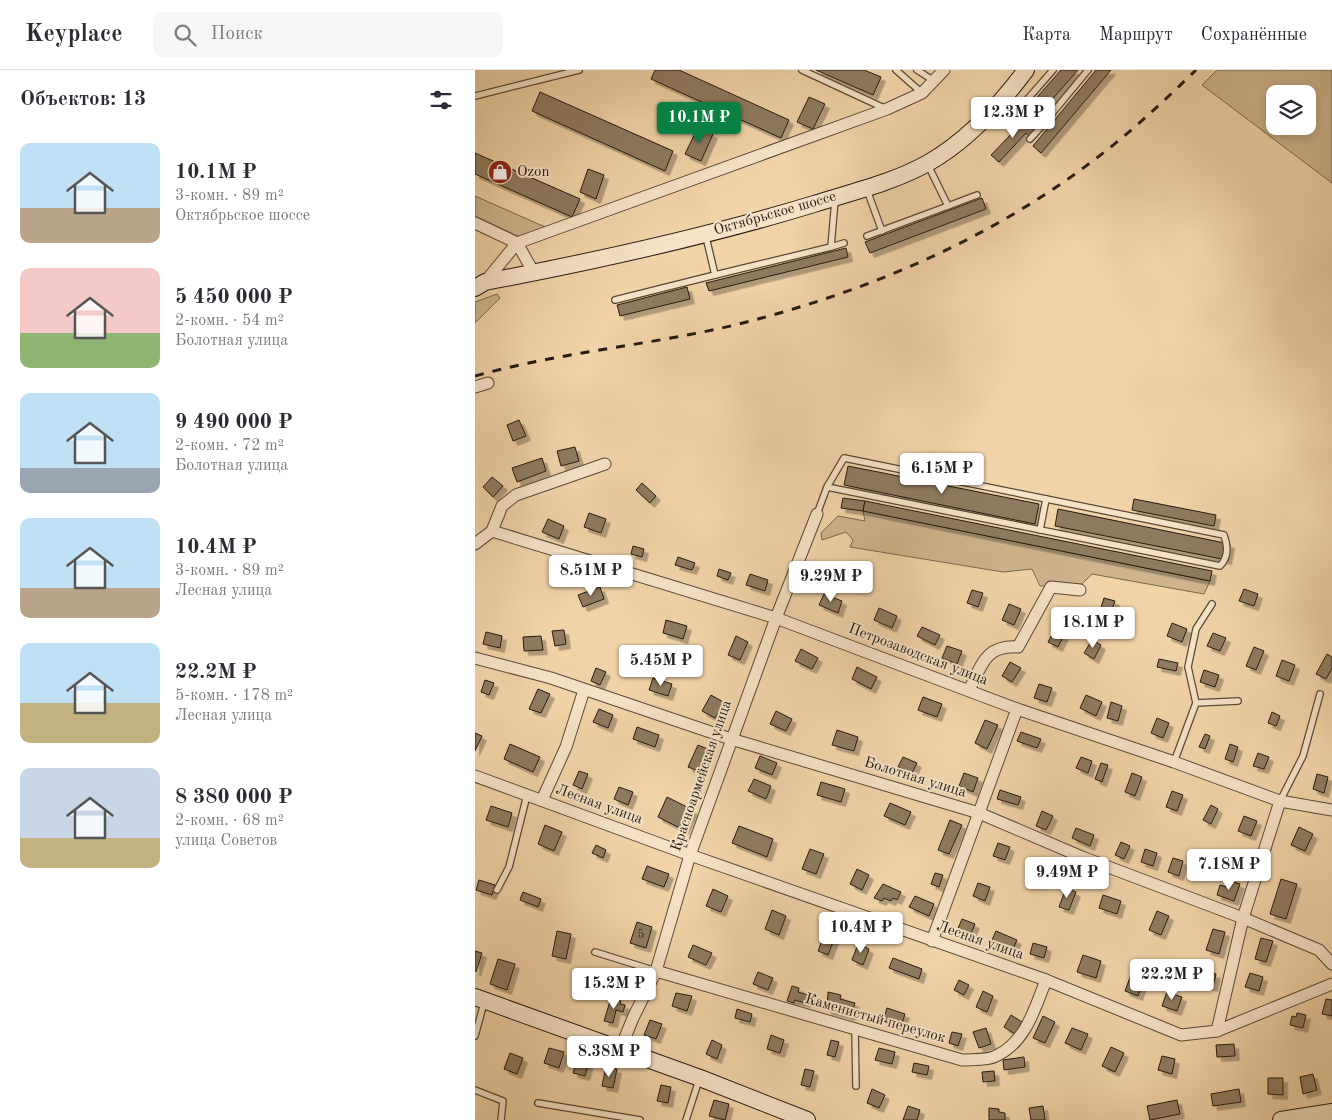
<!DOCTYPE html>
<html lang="ru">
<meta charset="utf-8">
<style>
:root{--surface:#fff;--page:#f7f7f7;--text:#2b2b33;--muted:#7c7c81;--line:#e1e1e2;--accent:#0b8043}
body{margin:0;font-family:"Old Standard TT",serif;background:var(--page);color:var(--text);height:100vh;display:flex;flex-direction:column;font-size:19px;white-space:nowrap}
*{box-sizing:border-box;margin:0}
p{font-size:16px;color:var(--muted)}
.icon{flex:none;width:28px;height:28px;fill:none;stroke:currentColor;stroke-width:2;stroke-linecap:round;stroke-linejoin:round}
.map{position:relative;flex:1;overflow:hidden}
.sheet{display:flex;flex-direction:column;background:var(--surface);width:475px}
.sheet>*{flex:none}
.fabs{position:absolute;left:791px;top:15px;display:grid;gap:10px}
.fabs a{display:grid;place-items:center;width:50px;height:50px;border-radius:10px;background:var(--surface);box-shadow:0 2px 8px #0003;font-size:25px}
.price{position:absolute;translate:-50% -42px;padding:0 11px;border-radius:5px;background:#fff;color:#222;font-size:16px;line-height:32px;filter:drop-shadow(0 1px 2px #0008)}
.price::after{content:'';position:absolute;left:50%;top:30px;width:15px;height:11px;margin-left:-8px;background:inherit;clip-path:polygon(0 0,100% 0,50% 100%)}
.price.current{background:var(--accent);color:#fff}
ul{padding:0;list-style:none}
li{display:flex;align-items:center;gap:15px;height:125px;padding:0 20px}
li span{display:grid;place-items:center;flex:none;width:140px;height:100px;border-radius:10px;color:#555}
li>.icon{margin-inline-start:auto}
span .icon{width:60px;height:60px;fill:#fffc;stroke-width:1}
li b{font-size:21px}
h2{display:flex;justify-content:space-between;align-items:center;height:60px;padding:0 20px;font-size:21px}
header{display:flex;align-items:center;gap:30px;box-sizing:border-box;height:70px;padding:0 25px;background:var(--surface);border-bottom:1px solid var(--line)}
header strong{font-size:24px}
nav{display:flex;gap:28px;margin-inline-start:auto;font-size:18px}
.search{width:350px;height:45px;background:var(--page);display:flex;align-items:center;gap:12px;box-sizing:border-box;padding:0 18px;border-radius:10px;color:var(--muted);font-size:19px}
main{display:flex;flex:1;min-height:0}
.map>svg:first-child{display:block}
.green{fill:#cfb48e;stroke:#79674f;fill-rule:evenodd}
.building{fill:#8f7a5f;stroke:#231a10;filter:url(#shadow)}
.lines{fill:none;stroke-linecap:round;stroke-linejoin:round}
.service-casing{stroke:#574836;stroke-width:8}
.minor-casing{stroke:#574836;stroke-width:13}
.secondary-casing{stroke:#231a10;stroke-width:18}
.service{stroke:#f7e2c6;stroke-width:5.5}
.minor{stroke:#f7e2c6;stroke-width:11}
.secondary{stroke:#f7e2c6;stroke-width:16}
.rail{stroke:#231a10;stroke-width:3;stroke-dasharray:9 9;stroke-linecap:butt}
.labels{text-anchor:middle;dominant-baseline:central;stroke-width:4;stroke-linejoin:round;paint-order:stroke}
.number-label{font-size:12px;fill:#3e3224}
.poi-label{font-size:15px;fill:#231a10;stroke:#f7e2c6;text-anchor:start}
.street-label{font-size:15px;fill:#231a10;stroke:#f7e2c6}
</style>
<header>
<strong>Keyplace</strong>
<div class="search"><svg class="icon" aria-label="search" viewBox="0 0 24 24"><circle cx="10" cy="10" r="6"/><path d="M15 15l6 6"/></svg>Поиск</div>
<nav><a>Карта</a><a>Маршрут</a><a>Сохранённые</a></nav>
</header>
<main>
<section class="sheet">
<h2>Объектов: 13<svg class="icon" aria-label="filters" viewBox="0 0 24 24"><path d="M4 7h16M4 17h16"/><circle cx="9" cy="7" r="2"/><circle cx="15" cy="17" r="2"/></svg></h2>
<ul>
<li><span style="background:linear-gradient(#bfe0f5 65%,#b9a48a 0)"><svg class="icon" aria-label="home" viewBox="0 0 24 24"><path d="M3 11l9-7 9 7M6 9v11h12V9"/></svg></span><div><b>10.1M ₽</b><p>3-комн. · 89 m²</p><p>Октябрьское шоссе</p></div></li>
<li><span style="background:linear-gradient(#f6c9c9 65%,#8fb573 0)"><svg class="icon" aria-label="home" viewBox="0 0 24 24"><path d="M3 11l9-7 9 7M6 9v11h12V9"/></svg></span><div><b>5 450 000 ₽</b><p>2-комн. · 54 m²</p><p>Болотная улица</p></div></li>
<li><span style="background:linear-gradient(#bfe0f5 75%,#9aa5b1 0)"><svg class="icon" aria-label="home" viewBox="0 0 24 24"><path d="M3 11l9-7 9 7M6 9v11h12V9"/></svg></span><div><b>9 490 000 ₽</b><p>2-комн. · 72 m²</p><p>Болотная улица</p></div></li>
<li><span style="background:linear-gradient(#bfe0f5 70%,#b9a48a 0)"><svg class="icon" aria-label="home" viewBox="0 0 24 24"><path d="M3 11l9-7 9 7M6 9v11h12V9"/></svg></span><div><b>10.4M ₽</b><p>3-комн. · 89 m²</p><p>Лесная улица</p></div></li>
<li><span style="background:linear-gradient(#bfe0f5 60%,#c2b280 0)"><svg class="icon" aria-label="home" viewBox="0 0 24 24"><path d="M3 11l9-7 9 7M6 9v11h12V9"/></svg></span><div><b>22.2M ₽</b><p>5-комн. · 178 m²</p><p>Лесная улица</p></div></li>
<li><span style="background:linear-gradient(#c9d6e8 70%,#c2b280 0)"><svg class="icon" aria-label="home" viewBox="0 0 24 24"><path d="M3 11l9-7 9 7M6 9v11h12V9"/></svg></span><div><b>8 380 000 ₽</b><p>2-комн. · 68 m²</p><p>улица Советов</p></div></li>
</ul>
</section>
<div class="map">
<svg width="857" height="1050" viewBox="0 0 857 1050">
<defs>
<filter id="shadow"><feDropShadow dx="4.5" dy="4.5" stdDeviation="0" flood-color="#0004"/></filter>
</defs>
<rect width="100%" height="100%" fill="#f2d3a8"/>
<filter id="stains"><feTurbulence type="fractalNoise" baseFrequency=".004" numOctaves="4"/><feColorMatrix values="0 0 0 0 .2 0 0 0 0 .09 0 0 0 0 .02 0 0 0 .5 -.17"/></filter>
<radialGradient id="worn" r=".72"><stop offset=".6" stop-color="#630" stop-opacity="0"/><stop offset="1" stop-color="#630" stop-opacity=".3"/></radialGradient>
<g class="green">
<path d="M 742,0 L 857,0 L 857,113 L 727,15 ZM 800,24 L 832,24 L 832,56 L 800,56 Z"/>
<polygon points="0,126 77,160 47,168 0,146"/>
<polygon points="22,224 25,228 0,253 0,232"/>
<polygon points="388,441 735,511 729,524 617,504 607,514 565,516 557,499 528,502 375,477 378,470 371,462 347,470 346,463 363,446 390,451"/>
</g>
<g class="building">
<polygon points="180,0 204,0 314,50 306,68 176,9"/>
<polygon points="341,0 389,0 406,7 398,25"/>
<polygon points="586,0 603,0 560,49 550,41"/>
<polygon points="621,0 636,0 566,83 558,76"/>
<polygon points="65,22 198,81 190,101 57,41"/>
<polygon points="334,27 350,34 338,59 322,52"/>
<polygon points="547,47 560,59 554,66 551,63 524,92 516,85 541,59 538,56"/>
<polygon points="223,57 238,64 226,91 210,84"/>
<polygon points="0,83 105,129 97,147 0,104"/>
<polygon points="113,99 129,105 121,129 105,122"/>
<polygon points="507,128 511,139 395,183 390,172"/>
<polygon points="371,178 373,187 234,221 231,213"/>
<polygon points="212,217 215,229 145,246 142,235"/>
<polygon points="44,350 51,366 38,371 32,355"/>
<polygon points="100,377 104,391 86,396 82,381"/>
<polygon points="67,388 71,401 42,412 37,398"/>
<polygon points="373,396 564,434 560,454 369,415"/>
<polygon points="17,407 28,416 18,427 8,417"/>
<polygon points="167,413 181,426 175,433 161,420"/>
<polygon points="368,428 390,431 388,441 366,438"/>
<polygon points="659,429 741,445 739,456 657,440"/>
<polygon points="390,431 737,501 735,511 388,441"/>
<polygon points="583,439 755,474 752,490 580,456"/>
<polygon points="114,443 131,449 126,463 109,457"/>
<polygon points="73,449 89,456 84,469 67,462"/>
<polygon points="158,476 169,479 167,487 156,484"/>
<polygon points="203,487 220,493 217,500 200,495"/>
<polygon points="244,499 256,503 253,510 242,506"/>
<polygon points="275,504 293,510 290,521 271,515"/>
<polygon points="125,517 129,529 108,537 103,525"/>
<polygon points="769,519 783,524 779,536 764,531"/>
<polygon points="497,520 508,523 503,537 492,533"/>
<polygon points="349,524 367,531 363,543 344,535"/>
<polygon points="629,528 640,531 634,547 624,544"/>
<polygon points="534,534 546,539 539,555 527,550"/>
<polygon points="404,538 422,546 417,558 399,550"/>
<polygon points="191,550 212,556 208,569 188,563"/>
<polygon points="697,553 712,559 707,572 692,566"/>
<polygon points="447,557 465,565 460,575 442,566"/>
<polygon points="580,559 590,563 583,577 573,572"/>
<polygon points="89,560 91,574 80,576 77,561"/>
<polygon points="11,562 27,566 25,578 8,574"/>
<polygon points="738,563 751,568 745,581 732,576"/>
<polygon points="66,566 68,580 49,581 48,567"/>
<polygon points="261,566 273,572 265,590 253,585"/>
<polygon points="617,570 626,575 619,589 609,583"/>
<polygon points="472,576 487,581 482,594 467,588"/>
<polygon points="779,577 789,581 781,600 771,596"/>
<polygon points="326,579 343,588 337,599 320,591"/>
<polygon points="852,584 857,587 857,598 851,609 841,604"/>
<polygon points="684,589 703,593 701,601 682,597"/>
<polygon points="807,590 820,595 814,611 801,606"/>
<polygon points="535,592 546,598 537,612 527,606"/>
<polygon points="382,597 402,607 396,619 377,609"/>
<polygon points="121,598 131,602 125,615 116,611"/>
<polygon points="729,600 744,605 740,617 725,612"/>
<polygon points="178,608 197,614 193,626 174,620"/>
<polygon points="10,610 19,613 14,625 6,622"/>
<polygon points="564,614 577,618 572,632 559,628"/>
<polygon points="63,619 75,624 66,643 54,639"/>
<polygon points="236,625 250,633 240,648 227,641"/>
<polygon points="611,625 627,632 621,646 605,638"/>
<polygon points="448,627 467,634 462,647 443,640"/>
<polygon points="636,632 647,636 643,651 632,648"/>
<polygon points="124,639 138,645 133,658 118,652"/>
<polygon points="301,641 317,649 311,661 295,654"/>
<polygon points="797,642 805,646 801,656 793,653"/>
<polygon points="682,648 694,653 688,668 676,663"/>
<polygon points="510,650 523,655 512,679 500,673"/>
<polygon points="162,657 184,665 180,677 158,669"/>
<polygon points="362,660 383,667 379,681 357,675"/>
<polygon points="546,662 566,669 562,678 542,671"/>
<polygon points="0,663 7,666 0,681"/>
<polygon points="730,664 735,666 730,679 724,677"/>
<polygon points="35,674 65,687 58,702 29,689"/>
<polygon points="755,674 763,677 758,692 750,689"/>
<polygon points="223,675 235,680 226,702 213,697"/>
<polygon points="783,683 794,687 789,699 778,696"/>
<polygon points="285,686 302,693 297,705 280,698"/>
<polygon points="428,687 442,693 437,703 423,697"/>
<polygon points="606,687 617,691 613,703 601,698"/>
<polygon points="626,693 633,695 627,712 620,709"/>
<polygon points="104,701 113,704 107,719 98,715"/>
<polygon points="489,703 503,708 498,722 484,716"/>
<polygon points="657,703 667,707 660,726 650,722"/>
<polygon points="842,704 853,707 849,723 838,719"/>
<polygon points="279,709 296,716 291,729 273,721"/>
<polygon points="346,712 370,719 366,732 342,725"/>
<polygon points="144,717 158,722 153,735 139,729"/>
<polygon points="525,720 546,727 543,735 522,729"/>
<polygon points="697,721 708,725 702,741 691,737"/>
<polygon points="192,727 218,740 209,760 183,747"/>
<polygon points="415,733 436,742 430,755 409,746"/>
<polygon points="736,735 743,739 736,754 728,750"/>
<polygon points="16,736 37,743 33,757 11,750"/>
<polygon points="567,741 578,746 571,760 561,756"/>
<polygon points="769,746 782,751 776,766 763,761"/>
<polygon points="475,750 487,755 474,784 463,780"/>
<polygon points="70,755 87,762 79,781 63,774"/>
<polygon points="264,756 298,769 292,787 257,773"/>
<polygon points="824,757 838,764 830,781 816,775"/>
<polygon points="601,758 619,765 615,776 597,768"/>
<polygon points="646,772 655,776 649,789 640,785"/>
<polygon points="523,773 535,777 530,790 518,786"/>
<polygon points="121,775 131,780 128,788 117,783"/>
<polygon points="335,779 349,784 341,804 327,799"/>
<polygon points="670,779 682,783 678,796 666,792"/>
<polygon points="563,787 571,791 564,804 557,801"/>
<polygon points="698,788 708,791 704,806 693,802"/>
<polygon points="172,796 194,804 189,817 167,809"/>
<polygon points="382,799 394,805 387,820 375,814"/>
<polygon points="460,803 468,805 464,817 456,814"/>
<polygon points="806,809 822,814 811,849 795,844"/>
<polygon points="4,810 20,815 17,825 1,820"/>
<polygon points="753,810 765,814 759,831 742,825 745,815 751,817"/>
<polygon points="503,813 515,817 510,831 498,826"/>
<polygon points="408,814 426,822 422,830 418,828 416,831 409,828 407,831 399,828"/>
<polygon points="591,818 601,822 594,840 584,837"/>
<polygon points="238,819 253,826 246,842 231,836"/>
<polygon points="48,822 66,829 63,837 45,830"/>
<polygon points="628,825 646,831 642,844 624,838"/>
<polygon points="440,826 459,834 454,846 434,837"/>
<polygon points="297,840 311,846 304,865 290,859"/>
<polygon points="682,841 694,846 686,865 674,860"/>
<polygon points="487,849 500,854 495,866 482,861"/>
<polygon points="162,852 177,857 171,878 155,873"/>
<polygon points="352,858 362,862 353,885 343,881"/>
<polygon points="738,859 750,862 744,884 731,880"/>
<polygon points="82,861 96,864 91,889 77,886"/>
<polygon points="521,861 542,870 538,879 517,870"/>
<polygon points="786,868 798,871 791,892 780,889"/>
<polygon points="558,873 572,877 569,888 555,884"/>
<polygon points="383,874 394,879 388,895 377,890"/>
<polygon points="218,875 237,883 231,895 213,887"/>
<polygon points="0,881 7,883 1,902 0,901"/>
<polygon points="608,885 626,891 621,908 602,902"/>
<polygon points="418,888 447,899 444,909 414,898"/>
<polygon points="23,889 40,894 32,920 15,914"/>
<polygon points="723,900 741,904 738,917 719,913"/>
<polygon points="142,902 152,905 147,920 137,917"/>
<polygon points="283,902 298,908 293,920 278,914"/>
<polygon points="657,902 670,907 663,926 650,921"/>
<polygon points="775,903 788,907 784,921 770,917"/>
<polygon points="484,910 494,915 489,925 479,920"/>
<polygon points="317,916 324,918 323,922 333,925 330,933 320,930 319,933 312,931"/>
<polygon points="508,921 518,926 512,942 501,937"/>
<polygon points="353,922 366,925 365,929 380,933 376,946 352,940"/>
<polygon points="692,922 707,927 702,941 687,936"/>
<polygon points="201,923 217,926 212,941 197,936"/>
<polygon points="136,928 146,931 145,934 150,935 148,942 141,940 138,953 129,951"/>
<polygon points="851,929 857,930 857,946 847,944"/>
<polygon points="412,938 430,944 426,957 408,951"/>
<polygon points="262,939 277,944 275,952 260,948"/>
<polygon points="822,943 831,945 828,958 815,955 817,946 821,947"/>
<polygon points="536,945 547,952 540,964 529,957"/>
<polygon points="568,946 580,952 570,973 558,968"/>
<polygon points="175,950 187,954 181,969 169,965"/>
<polygon points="511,958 516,974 504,978 498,962"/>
<polygon points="597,958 613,964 606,980 590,973"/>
<polygon points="477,962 487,964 483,976 474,973"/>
<polygon points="296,965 309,970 305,983 292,979"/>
<polygon points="237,970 247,975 242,989 231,984"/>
<polygon points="356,970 364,972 360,987 352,985"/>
<polygon points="759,974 760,986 742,987 741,975"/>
<polygon points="636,977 649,983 640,1002 627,996"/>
<polygon points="74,978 89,982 84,998 69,993"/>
<polygon points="404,978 420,982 417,994 400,990"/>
<polygon points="35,983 48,988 42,1004 29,999"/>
<polygon points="103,986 115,989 110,1006 98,1003"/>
<polygon points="687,986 700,989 697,1004 683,1000"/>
<polygon points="549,987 550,997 529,1000 528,990"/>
<polygon points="439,993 454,996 452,1005 437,1002"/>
<polygon points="131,997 142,999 138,1018 127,1016"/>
<polygon points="330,999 339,1001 335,1017 326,1015"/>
<polygon points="519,1001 520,1011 508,1012 507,1002"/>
<polygon points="838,1004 842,1020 828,1024 825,1007"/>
<polygon points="793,1008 808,1008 808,1025 793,1024"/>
<polygon points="186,1015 196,1017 193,1033 182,1031"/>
<polygon points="397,1019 410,1025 404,1038 392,1033"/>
<polygon points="764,1019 766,1032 738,1036 736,1024"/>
<polygon points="239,1030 254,1034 250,1050 234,1046"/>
<polygon points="702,1030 705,1044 675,1050 672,1036"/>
<polygon points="433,1036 445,1040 442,1050 428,1050"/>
<polygon points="568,1036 570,1050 556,1050 554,1038"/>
<polygon points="514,1038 524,1039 524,1042 530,1043 530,1050 514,1050"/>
</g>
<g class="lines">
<g class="service-casing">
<g id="service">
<polyline points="327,0 409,38"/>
<polyline points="421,0 447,23"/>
<polyline points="442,0 459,11"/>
<polyline points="0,26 104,0"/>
<polyline points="531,29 565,58 613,0"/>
<polyline points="543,40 578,0"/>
<polyline points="555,69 565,58"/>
<polyline points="453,95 473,136 502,125"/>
<polyline points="392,120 407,161"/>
<polyline points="392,166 473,136"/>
<polyline points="231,167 240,205 356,177 360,130"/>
<polyline points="356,177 369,173"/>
<polyline points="140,230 240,205"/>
<path d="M 342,444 L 352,417 L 369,388 L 749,465 C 753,476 754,487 745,496 L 352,417"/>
<polyline points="565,460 571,429"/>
<polyline points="721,633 763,631"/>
<polyline points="699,692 721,633 713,597 721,559 737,534"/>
<polyline points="805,731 828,686 845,624"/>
<polyline points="22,820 34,797 52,725"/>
<polyline points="120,882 181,901"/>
<polyline points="380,959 381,1016"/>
<polyline points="0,966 9,933"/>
<polyline points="0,1020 28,1031 26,1050"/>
<polyline points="63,1033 165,1050"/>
<polyline points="211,1050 224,1010"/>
</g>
</g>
<g class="minor-casing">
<g id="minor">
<polyline points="0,153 42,173 59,203"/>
<polyline points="10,212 42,173 412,39 447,23 469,0"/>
<polyline points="0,317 13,313"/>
<polyline points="17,461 301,548 542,639 699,692 805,731 857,740"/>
<polyline points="0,474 17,461 27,436 41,425 130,394"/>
<polyline points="0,588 76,608 256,669 504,743 607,787 768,848 844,880 857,894"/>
<path d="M 494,620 C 507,595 510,575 543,577 L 576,517 L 605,520"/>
<polyline points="0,706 215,785 571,910 706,965 742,961 857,914"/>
<polyline points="67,730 91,677 109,620"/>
<polyline points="457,871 542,639"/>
<path d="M 181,901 L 487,990 C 497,989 512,991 521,986 C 551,972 560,938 571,910"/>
<polyline points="742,961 768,848 805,731"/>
<polyline points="145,980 158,948 181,901 215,785 301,548 342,444"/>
</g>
</g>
<g class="secondary-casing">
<g id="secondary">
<path d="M 0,218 L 10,212 C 121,191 231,167 339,134 C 377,122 417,113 453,93 C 492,71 524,36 551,0"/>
<polyline points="0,927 225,1008 332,1050"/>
<polyline points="806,1050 857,1042"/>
</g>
</g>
<use href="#service" class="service"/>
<use href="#minor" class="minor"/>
<use href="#secondary" class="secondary"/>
<path class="rail" d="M 0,306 C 86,282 177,275 264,254 C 391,222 514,170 619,90 C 655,63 688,32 721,0"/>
</g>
<defs>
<g id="shop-disc" transform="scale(1.25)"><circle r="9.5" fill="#8f2418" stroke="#f7e2c6"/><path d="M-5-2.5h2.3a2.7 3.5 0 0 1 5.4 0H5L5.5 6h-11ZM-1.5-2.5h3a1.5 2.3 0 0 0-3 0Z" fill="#fff"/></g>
</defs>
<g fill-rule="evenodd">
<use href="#shop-disc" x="25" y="102"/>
</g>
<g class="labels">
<g class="number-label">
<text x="166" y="865">5</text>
</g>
<g class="poi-label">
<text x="42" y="102">Ozon</text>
</g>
<g class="street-label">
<text transform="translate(300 144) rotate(-16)">Октябрьское шоссе</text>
<text transform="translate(443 585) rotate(21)">Петрозаводская улица</text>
<text transform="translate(227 706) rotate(-71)">Красноармейская улица</text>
<text transform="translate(440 708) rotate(17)">Болотная улица</text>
<text transform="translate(124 735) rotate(20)">Лесная улица</text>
<text transform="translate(505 871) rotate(19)">Лесная улица</text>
<text transform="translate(400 949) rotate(16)">Каменистый переулок</text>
</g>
</g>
<rect width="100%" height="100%" filter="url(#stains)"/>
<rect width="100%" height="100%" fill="url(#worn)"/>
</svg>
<div class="fabs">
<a><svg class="icon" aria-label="layers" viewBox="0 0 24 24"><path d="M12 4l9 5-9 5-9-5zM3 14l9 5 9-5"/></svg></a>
</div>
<b class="price" style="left:538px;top:69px">12.3M ₽</b>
<b class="price current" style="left:224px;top:74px">10.1M ₽</b>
<b class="price" style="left:467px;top:425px">6.15M ₽</b>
<b class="price" style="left:116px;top:527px">8.51M ₽</b>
<b class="price" style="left:356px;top:533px">9.29M ₽</b>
<b class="price" style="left:618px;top:579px">18.1M ₽</b>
<b class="price" style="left:186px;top:617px">5.45M ₽</b>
<b class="price" style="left:754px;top:821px">7.18M ₽</b>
<b class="price" style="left:592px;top:829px">9.49M ₽</b>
<b class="price" style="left:386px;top:884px">10.4M ₽</b>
<b class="price" style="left:697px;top:931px">22.2M ₽</b>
<b class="price" style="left:139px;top:940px">15.2M ₽</b>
<b class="price" style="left:134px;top:1008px">8.38M ₽</b>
</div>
</main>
